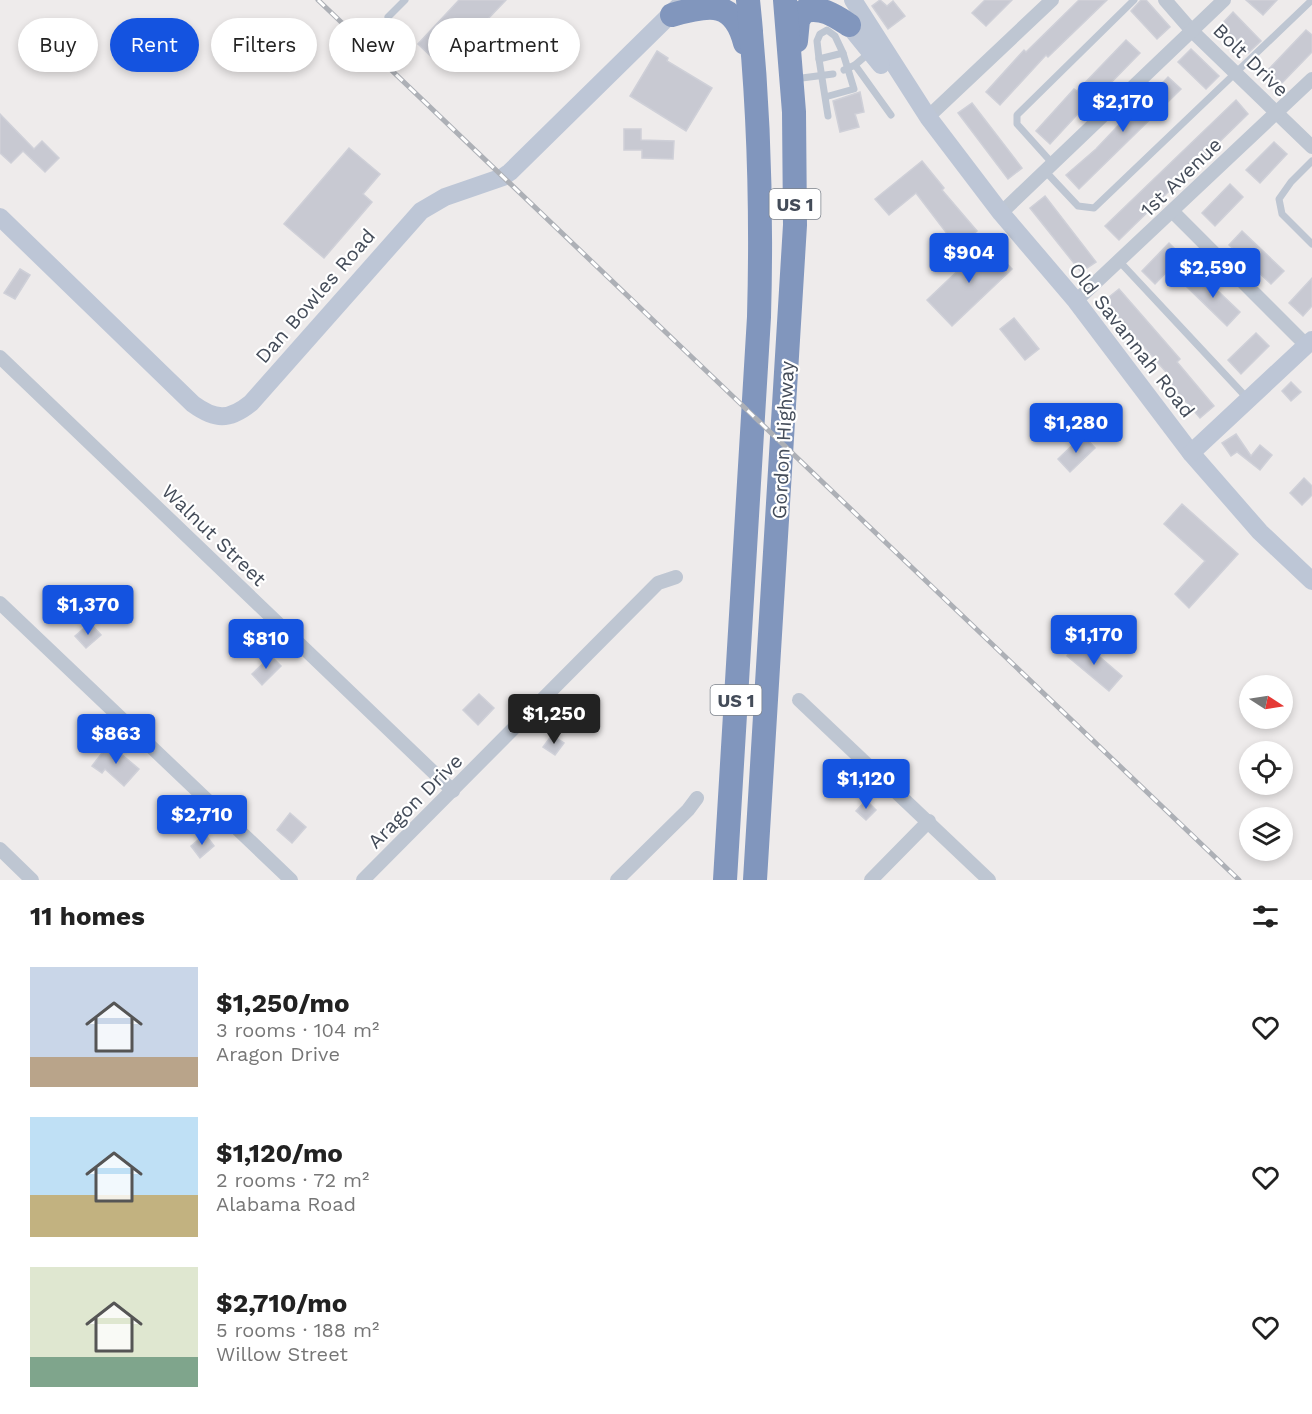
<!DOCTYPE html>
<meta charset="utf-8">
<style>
:root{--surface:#fff;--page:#f2f2f2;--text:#222;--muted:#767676;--accent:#1453e0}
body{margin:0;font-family:"Work Sans",sans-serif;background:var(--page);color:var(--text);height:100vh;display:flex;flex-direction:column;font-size:22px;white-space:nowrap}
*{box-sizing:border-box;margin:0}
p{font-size:20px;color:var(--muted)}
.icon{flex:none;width:33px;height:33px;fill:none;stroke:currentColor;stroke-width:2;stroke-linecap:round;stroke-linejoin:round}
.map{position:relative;height:880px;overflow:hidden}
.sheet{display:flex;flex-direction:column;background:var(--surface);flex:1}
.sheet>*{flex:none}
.top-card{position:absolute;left:18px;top:18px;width:600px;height:54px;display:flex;gap:12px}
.needle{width:39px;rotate:102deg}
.fabs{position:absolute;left:1239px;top:675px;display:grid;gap:12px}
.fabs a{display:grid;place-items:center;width:54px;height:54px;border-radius:50%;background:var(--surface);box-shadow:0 3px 9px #0003;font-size:30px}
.price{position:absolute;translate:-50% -51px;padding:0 14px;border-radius:6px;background:var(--accent);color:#fff;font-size:20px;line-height:39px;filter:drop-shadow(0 2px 3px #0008)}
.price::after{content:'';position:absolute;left:50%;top:36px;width:18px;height:14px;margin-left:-9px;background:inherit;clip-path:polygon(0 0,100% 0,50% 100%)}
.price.current{background:#222;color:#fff}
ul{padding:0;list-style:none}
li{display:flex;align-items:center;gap:18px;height:150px;padding:0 30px}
li span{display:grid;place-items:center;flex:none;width:168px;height:120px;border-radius:0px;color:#555}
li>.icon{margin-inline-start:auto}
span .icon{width:72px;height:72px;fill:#fffc;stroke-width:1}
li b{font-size:26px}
h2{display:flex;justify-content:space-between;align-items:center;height:72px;padding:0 30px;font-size:26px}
.tag{padding:0 21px;border-radius:27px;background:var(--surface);box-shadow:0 3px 9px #0003;font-size:21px;line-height:54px}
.tag.current{background:var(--accent);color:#fff}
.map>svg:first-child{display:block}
.building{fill:#c8c9d2;stroke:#cfd0d8;stroke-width:1.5}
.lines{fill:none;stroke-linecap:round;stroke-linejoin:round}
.lane{stroke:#bec6d2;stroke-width:7}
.street{stroke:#bec6d2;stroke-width:14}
.secondary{stroke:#bdc6d6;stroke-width:18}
.highway{stroke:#8196bd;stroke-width:24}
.rail-casing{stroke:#adb0b6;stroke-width:5}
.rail{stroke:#fff;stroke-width:3;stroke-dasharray:9;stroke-linecap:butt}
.labels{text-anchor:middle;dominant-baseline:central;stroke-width:4.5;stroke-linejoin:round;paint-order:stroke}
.shield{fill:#fff;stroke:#7c828b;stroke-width:1.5}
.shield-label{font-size:18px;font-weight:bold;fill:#444c59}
.street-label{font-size:20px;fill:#444c59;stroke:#fff}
</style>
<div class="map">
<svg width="1312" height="880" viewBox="0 0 1312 880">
<rect width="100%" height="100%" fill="#eeebeb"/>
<g class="building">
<polygon points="459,0 506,0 442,67 418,44"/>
<polygon points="880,0 887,6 893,1 905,16 888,29 872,6"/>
<polygon points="985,0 1012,0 986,26 972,13"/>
<polygon points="1079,0 1107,0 1048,57 1046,55 1000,105 986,92 1024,50 1026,52"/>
<polygon points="1141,0 1146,0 1170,27 1157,39 1131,11"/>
<polygon points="1246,0 1277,0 1263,15"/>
<polygon points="1233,12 1261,41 1248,53 1220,26"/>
<polygon points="1306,30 1312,35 1312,52 1281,84 1267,71"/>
<polygon points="515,31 523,39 497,65 489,58"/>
<polygon points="1126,40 1140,53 1100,94 1098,92 1050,144 1036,131 1074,89 1077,91"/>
<polygon points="1191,49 1219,76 1206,89 1178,62"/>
<polygon points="657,51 668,58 667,61 712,88 686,131 630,96"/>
<polygon points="1168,77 1181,89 1079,189 1066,175 1096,149 1131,112 1133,114"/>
<polygon points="860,92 864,112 855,114 859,127 840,132 833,101"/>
<polygon points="1236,100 1248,114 1119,240 1105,226"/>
<polygon points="972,103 1022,168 1008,179 958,113"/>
<polygon points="0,114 34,149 42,141 59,158 45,172 23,151 11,163 0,153"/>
<polygon points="624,129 641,129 641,140 674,141 673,159 642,158 642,150 624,150"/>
<polygon points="1274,142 1287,154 1260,183 1246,170"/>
<polygon points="349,148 380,174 363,194 372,202 324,258 284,224"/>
<polygon points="922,161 944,188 942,190 977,231 958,248 916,193 889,215 875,199"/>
<polygon points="1230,184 1243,197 1215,226 1202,213"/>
<polygon points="1045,196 1096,262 1081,272 1030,208"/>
<polygon points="1242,231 1284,271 1271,284 1229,245"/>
<polygon points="987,243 1012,269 952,326 927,300"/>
<polygon points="1169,243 1182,256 1155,284 1142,271"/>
<polygon points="20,269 30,275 15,299 4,293"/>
<polygon points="1199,273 1240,312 1227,326 1186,286"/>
<polygon points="1312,278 1312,306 1303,316 1289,303"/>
<polygon points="1119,289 1180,359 1177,362 1214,406 1200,418 1170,383 1173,380 1104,301"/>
<polygon points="1014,318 1039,349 1025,360 1000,329"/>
<polygon points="1256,333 1269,346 1241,374 1228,360"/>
<polygon points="1291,382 1301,392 1291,401 1282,391"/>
<polygon points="1236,434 1251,456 1260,445 1272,455 1260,470 1237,452 1231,456 1222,443"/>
<polygon points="1083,435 1095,448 1070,472 1058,459"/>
<polygon points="1304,478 1312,486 1312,495 1302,505 1290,493"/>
<polygon points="1182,504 1238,554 1189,608 1175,594 1205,561 1164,524"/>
<polygon points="90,623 101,635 86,648 75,636"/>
<polygon points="1080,640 1122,676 1109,691 1067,656"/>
<polygon points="271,656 281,666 262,685 252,674"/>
<polygon points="479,694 494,708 478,725 463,710"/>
<polygon points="552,735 564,743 555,755 543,747"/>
<polygon points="109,744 139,769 124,786 105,769 102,773 92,766"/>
<polygon points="866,800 876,810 866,820 856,811"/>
<polygon points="180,806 192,822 181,830 170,814"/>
<polygon points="290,813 306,827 292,843 277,830"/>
<polygon points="205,834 214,846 200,858 191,846"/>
</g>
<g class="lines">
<g class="lane">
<polyline points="388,17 405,0"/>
<polyline points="819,59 817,41 820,34 827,30 835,36 843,53"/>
<polyline points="855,65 891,115"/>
<polyline points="844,70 855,65 869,53"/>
<polyline points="794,79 833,74"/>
<polyline points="825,97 854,89 843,53 819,59 828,116"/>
<polyline points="1312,161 1291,182 1279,199 1282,214 1312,244"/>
<polyline points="1053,164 1017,124 1017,115 1134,0"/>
<polyline points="1046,172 1078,206 1094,208 1312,0"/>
<polyline points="1119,261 1247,398"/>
</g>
<g class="street">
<polyline points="1165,0 1192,31 1312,147"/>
<polyline points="928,117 1052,0"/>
<polyline points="1173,212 1306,345"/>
<polyline points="1001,213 1224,0"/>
<polyline points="1076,301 1312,79"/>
<polyline points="0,357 453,791"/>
<polyline points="0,603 291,880"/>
<polyline points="799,700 989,880"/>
<polyline points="0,849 32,880"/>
<polyline points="363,880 658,583 676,577"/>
<polyline points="617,880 688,810 697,798"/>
<polyline points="871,880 929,821"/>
</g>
<g class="secondary">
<polyline points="853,0 928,117 1001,213 1076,301 1191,453 1260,532 1312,581"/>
<polyline points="842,17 881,65"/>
<path d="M 0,217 L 193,404 C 215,420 229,421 251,403 L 421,211 L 445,197 L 503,177 L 510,172 L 678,7"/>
<polyline points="1191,453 1312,340"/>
</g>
<g class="highway">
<path d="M 672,15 C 710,4 734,0 745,43"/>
<path d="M 796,41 L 798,20 L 804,11 C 823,7 834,15 849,25"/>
<path d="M 725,880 L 759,317 C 762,210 759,106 748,0"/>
<polyline points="755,880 795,225 794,112 785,0"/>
</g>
<g class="rail-casing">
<polyline id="rail" points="318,0 1239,880"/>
</g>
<use href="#rail" class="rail"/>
</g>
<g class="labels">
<g class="shield">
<rect x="769.5" y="189" width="51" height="30" rx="4.5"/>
<rect x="710.5" y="685" width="51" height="30" rx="4.5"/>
</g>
<g class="shield-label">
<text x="795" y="204">US 1</text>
<text x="736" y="700">US 1</text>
</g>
<g class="street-label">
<text transform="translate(1251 60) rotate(44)">Bolt Drive</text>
<text transform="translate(1181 177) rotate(-44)">1st Avenue</text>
<text transform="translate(315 296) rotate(-49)">Dan Bowles Road</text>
<text transform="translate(1132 340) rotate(52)">Old Savannah Road</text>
<text transform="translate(783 440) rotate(-87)">Gordon Highway</text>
<text transform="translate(214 535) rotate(44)">Walnut Street</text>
<text transform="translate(415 801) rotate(-45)">Aragon Drive</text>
</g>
</g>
</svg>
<div class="fabs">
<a><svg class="needle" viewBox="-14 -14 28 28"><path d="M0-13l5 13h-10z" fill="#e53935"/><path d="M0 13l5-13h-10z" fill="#767676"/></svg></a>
<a><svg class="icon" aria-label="locate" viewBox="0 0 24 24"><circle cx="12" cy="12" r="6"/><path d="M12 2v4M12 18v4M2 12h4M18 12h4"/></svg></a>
<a><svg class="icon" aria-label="layers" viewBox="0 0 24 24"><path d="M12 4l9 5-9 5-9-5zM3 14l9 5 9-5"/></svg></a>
</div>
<b class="price" style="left:1123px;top:133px">$2,170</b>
<b class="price" style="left:969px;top:284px">$904</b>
<b class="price" style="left:1213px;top:299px">$2,590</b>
<b class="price" style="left:1076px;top:454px">$1,280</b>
<b class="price" style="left:88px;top:636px">$1,370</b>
<b class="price" style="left:1094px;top:666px">$1,170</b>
<b class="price" style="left:266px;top:670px">$810</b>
<b class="price current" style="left:554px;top:745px">$1,250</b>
<b class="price" style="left:116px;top:765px">$863</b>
<b class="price" style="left:866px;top:810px">$1,120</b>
<b class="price" style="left:202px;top:846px">$2,710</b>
<div class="top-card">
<a class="tag">Buy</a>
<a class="tag current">Rent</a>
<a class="tag">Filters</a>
<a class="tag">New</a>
<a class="tag">Apartment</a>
</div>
</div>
<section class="sheet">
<h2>11 homes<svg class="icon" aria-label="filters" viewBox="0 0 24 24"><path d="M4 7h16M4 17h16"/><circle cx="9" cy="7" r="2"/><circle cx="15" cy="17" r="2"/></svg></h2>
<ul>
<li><span style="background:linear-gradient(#c9d6e8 75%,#b9a48a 0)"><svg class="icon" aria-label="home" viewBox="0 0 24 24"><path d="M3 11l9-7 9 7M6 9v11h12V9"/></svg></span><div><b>$1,250/mo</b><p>3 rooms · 104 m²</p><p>Aragon Drive</p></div><svg class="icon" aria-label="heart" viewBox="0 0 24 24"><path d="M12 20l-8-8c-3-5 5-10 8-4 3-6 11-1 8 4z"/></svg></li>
<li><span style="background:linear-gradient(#bfe0f5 65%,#c2b280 0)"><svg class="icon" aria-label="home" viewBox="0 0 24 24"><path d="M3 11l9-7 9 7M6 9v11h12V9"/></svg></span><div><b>$1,120/mo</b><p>2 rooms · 72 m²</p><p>Alabama Road</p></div><svg class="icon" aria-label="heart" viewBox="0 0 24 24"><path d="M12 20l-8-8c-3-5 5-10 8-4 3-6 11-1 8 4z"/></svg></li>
<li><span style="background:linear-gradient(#dfe7d0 75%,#7fa58c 0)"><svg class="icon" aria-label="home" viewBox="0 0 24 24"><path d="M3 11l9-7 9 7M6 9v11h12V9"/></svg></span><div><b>$2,710/mo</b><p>5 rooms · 188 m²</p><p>Willow Street</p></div><svg class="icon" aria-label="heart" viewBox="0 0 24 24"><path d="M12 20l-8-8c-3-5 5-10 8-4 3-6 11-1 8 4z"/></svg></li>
</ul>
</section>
